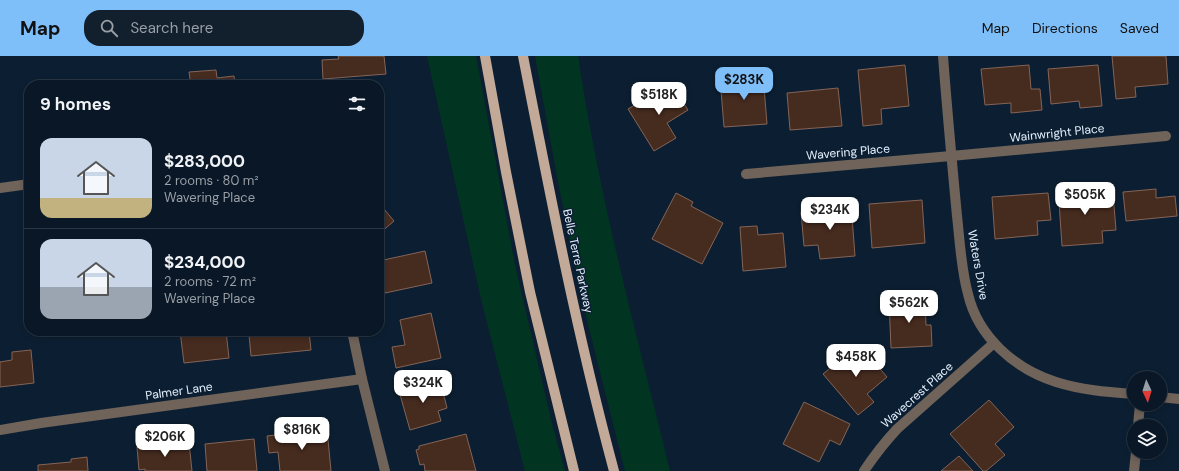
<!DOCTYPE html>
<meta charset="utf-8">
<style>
:root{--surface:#091726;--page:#12202e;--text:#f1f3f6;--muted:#999fa7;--line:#293643;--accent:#7ebef9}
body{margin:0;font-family:"DM Sans",sans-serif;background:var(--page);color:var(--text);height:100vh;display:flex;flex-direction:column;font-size:15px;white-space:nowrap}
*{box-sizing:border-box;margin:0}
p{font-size:13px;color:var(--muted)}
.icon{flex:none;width:22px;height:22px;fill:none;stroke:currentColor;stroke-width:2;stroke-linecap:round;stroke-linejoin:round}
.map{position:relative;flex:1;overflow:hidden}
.drawer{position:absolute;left:24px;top:24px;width:360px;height:256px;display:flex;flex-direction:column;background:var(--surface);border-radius:16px;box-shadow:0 2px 6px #0003,0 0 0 1px var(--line)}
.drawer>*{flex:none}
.needle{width:26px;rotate:176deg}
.fabs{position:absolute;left:1127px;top:315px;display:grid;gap:8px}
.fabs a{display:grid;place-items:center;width:40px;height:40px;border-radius:50%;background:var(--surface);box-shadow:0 2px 6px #0003,0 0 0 1px var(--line);font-size:20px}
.price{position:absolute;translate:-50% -34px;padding:0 9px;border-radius:8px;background:#fff;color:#222;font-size:13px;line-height:26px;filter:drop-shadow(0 1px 2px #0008)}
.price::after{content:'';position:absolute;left:50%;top:24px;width:12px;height:9px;margin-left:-6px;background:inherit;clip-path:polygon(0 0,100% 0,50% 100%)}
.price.selected{background:var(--accent);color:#111}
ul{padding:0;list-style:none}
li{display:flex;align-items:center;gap:12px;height:100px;padding:0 16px}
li+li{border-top:1px solid var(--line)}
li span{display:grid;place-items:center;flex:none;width:112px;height:80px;border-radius:12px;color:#555}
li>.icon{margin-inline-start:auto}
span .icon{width:48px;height:48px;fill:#fffc;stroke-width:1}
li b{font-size:17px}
h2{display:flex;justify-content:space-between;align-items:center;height:48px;padding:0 16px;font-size:17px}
header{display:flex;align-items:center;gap:24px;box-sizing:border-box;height:56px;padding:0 20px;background:var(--accent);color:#111}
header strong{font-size:19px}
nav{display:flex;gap:22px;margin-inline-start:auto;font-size:14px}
.search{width:280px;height:36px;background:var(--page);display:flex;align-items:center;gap:10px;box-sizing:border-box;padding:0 14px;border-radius:16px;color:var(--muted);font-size:15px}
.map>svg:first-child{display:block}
.green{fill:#013521}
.building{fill:#462b1f;stroke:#846457}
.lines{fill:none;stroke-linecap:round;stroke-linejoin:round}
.minor{stroke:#6f635a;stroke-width:10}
.major{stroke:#c3a998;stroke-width:10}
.labels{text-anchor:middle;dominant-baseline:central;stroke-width:3;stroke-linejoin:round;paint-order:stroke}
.street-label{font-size:12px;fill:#e4f0fe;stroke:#0c1f32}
</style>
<header>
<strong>Map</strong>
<div class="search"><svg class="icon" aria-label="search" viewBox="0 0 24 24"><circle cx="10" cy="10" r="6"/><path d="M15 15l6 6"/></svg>Search here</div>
<nav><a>Map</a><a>Directions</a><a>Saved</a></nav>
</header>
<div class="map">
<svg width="1179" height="415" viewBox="0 0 1179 415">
<rect width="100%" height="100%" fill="#0c1f32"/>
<g class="green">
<polygon points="427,0 476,0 515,209 551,364 565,415 525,415 481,243"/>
<path d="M 535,0 L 578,0 C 599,141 636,277 670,415 L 625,415 L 587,264 L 559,131 Z"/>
</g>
<g class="building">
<polygon points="338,0 384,0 386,18 323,23 322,4 339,3"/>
<polygon points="1112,0 1166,0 1168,28 1135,31 1136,41 1116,43"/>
<polygon points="905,9 909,50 881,53 882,68 863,70 858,14"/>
<polygon points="1029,9 1031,33 1040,33 1042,54 1011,57 1011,47 985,49 981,13"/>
<polygon points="1098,9 1102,50 1080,52 1079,45 1051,48 1048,13"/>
<polygon points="216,14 217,22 234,20 235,29 191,29 189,16"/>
<polygon points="763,19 767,68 724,71 720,22"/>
<polygon points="671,27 688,54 667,67 676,82 654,95 628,53"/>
<polygon points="838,32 842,70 790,74 787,37"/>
<polygon points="1084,129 1085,140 1113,138 1116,174 1102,175 1103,187 1062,190 1058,131"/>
<polygon points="1156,133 1156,142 1175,140 1177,160 1126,165 1123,136"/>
<polygon points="676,137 693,146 691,150 723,167 702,208 652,183"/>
<polygon points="1048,137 1051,164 1037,165 1038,179 995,183 992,141"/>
<polygon points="922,144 925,187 872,192 869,148"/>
<polygon points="379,147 394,165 379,178"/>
<polygon points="851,148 855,200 820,203 818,189 804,190 801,156 829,154 829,150"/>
<polygon points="757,170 758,179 783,177 786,211 743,215 740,171"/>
<polygon points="425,195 432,227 385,237 379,205"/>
<polygon points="925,243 926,269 931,269 932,290 891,292 889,245"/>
<polygon points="431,257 441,302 396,312 392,291 405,289 400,264"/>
<polygon points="180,275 226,275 229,302 184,307"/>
<polygon points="260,275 309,275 311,294 251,300 249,279 261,278"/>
<polygon points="859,288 887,321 867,338 874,346 858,359 823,318"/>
<polygon points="31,294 34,327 0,331 0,306 12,304 12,296"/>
<polygon points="440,324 447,352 438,355 441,365 410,374 399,335"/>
<polygon points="989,344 1014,371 995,388 1005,399 986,415 983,415 950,378"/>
<polygon points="804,346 850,368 840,389 830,384 819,406 783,388"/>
<polygon points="327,373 331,415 280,415 278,396 269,397 267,380"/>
<polygon points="466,378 476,415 425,415 424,408 420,409 416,394 419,393 419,390"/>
<polygon points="254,383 257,415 207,415 205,388"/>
<polygon points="189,386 192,415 145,415 145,413 139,414 137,391"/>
<polygon points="959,400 973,415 941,415"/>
<polygon points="87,401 88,415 38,415 38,409 71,406 71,403"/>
</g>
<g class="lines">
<g class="minor">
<path d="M 943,0 C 947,53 952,107 957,160 C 960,186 961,213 968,238 C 978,281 1015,313 1056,326 C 1081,334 1108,336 1134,338"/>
<polyline points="746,118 951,100 1166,80"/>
<polyline points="0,132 29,128"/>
<polyline points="352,275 362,323 385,415"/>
<polyline points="1160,341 1179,343"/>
<polyline points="1138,370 1140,348"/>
<polyline points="0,374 41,367 362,323"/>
<path d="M 864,415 C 874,400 885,386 897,373 L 994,287"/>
<polyline points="1134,415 1136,396"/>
</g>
<g class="major">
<polyline points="485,0 506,116 530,236 574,415"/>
<path d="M 523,0 C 550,139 577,278 614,415"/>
</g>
</g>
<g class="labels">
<g class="street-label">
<text transform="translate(1057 77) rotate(-6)">Wainwright Place</text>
<text transform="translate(848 96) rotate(-5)">Wavering Place</text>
<text transform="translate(578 205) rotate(78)">Belle Terre Parkway</text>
<text transform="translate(978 209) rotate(80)">Waters Drive</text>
<text transform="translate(179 335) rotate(-8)">Palmer Lane</text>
<text transform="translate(917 339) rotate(-42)">Wavecrest Place</text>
</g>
</g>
</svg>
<div class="fabs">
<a><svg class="needle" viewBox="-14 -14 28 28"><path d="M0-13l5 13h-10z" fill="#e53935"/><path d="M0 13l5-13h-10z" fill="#999fa7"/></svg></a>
<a><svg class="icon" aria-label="layers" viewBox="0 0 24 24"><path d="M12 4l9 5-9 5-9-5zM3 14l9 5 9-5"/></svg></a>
</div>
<b class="price selected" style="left:744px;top:45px">$283K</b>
<b class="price" style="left:659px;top:60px">$518K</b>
<b class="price" style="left:1085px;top:160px">$505K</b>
<b class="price" style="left:830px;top:175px">$234K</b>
<b class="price" style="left:909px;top:268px">$562K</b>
<b class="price" style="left:856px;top:322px">$458K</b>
<b class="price" style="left:423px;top:348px">$324K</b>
<b class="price" style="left:302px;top:395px">$816K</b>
<b class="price" style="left:165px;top:402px">$206K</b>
<section class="drawer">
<h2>9 homes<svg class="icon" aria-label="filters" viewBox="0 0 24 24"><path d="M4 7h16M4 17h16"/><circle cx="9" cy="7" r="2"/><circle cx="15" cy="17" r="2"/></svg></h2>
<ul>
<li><span style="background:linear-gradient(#c9d6e8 75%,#c2b280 0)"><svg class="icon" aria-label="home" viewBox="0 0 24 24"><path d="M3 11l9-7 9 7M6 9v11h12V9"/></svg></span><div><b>$283,000</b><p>2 rooms · 80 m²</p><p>Wavering Place</p></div></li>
<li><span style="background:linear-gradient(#c9d6e8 60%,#9aa5b1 0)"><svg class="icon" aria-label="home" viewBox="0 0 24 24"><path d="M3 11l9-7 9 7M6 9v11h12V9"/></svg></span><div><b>$234,000</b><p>2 rooms · 72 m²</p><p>Wavering Place</p></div></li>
</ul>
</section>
</div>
